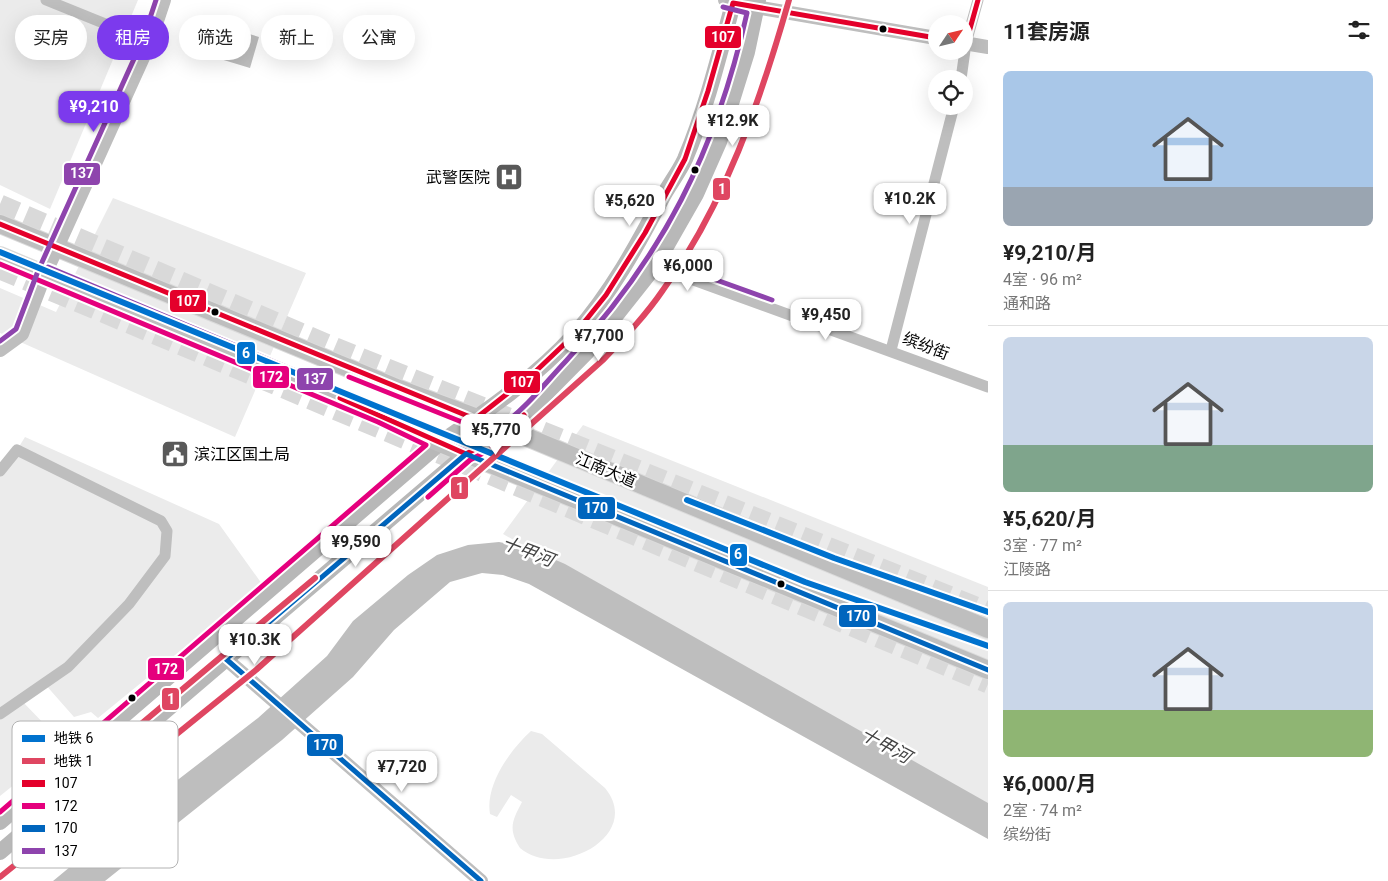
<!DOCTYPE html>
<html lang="zh">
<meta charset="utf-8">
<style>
:root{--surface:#fff;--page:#f2f2f2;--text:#222;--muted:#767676;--line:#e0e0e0;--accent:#7c3aed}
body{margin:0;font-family:Roboto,"Noto Sans SC",sans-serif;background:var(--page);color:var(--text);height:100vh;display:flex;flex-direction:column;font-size:19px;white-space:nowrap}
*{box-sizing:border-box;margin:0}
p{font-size:16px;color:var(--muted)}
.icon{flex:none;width:28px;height:28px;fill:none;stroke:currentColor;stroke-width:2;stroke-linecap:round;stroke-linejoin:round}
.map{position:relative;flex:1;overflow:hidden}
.sheet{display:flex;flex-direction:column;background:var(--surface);width:400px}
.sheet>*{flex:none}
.hud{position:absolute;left:15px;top:15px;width:475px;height:45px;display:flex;gap:10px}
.needle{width:32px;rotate:55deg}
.controls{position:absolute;left:928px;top:15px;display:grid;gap:10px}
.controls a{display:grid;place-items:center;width:45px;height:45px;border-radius:50%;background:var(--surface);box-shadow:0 5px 20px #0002;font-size:25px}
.price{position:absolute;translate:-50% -42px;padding:0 11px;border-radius:10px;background:#fff;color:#222;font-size:16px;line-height:32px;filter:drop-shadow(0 1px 2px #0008)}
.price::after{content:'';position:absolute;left:50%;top:30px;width:15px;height:11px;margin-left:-8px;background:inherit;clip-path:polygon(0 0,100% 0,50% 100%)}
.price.current{background:var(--accent);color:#fff}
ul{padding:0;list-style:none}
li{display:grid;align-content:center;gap:10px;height:265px;padding:0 15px}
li+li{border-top:1px solid var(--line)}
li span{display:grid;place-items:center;height:155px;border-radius:8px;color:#555}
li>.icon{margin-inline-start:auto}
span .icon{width:90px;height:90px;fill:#fffc;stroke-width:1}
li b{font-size:21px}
h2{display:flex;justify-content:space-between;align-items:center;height:60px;padding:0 15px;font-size:21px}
.tag{padding:0 18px;border-radius:22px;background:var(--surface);box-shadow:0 5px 20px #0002;font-size:18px;line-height:45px}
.tag.current{background:var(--accent);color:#fff}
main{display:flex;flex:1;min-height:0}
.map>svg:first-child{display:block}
.green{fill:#ebebeb}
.water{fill:#bebebe}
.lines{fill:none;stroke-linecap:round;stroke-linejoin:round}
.trunk-tunnel{stroke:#d9d9d9;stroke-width:19;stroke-dasharray:19 9;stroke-linecap:butt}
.primary-casing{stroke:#dbdbdb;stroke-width:20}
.minor{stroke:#bebebe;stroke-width:11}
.tertiary{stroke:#bebebe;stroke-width:14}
.secondary{stroke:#b8b8b8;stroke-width:16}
.primary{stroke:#bebebe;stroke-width:18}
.bus-1-casing{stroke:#fff;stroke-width:9}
.bus-2-casing{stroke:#fff;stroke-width:9}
.bus-3-casing{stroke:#fff;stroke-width:9}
.bus-4-casing{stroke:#fff;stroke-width:9}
.bus-1{stroke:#e4002b;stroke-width:5}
.bus-2{stroke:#e5007d;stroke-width:5}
.bus-3{stroke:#0065bd;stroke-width:5}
.bus-4{stroke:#8e44ad;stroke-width:5}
.metro-1-casing{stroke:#fff;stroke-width:10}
.metro-2-casing{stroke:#fff;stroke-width:10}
.metro-1{stroke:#0072ce;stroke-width:6}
.metro-2{stroke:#df4661;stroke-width:6}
.bus-dot{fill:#000;stroke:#fff;stroke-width:2}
.labels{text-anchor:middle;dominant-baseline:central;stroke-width:5;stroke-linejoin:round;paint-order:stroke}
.poi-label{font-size:16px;fill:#000;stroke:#fff;text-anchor:end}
.street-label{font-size:16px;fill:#000;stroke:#fff}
.water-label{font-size:18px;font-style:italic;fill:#434343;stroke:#fff}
.key{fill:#fff;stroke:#b2b2b2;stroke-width:1}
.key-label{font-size:14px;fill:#000}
.line-badge{stroke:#fff;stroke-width:2}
.badge-label{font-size:14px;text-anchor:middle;font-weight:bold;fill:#fff}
</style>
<main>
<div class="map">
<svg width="988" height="881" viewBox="0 0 988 881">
<rect width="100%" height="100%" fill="#fff"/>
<g class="green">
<polygon points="0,0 138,0 50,209 0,185"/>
<polygon points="113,198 306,273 235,437 0,333 0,288 56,312"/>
<polygon points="583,425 988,587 988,811 503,534"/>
<polygon points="25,437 219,524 262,584 98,718 91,712 74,717 44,683 21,700 51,731 44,750 45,760 0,796 0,471 17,450"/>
<path d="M 531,731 L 542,734 L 605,788 C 644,835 559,881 520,848 C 508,829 512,821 522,802 L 511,795 L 497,817 L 490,814 C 485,785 510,750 531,731 Z"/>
</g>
<g class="water">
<polygon points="194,17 259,37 250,68 184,48"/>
<polygon points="499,542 528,548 565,564 988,803 988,839 529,584 503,575 482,573 450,582 394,630 353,677 282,740 105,881 53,881 140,809 258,718 327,656 353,621 408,575 437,555 468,545"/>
</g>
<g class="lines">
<g class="trunk-tunnel">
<polyline points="0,204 338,348 988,611"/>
<polyline points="0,270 988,684"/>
</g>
<g class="primary-casing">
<g id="primary">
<polyline points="0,224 399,389 510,430 988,629"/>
<polyline points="0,256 381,415 440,443 988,670"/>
</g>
</g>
<g class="minor">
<polyline points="46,0 150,42"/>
<polyline points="961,79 966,43 978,0"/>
<polyline points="655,266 988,387"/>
<polyline points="891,350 954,106"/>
<polyline points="0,471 17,450 161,521 167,531 165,556 129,604 68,667 0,714"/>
</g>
<g class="tertiary">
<polyline points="725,0 756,7 936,38"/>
<polyline points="964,43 988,47"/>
<polyline points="0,350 22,334 45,274 150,42 164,0"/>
<polyline points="226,659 481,881"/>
</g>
<g class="secondary">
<path d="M 0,822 L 440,443 C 487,411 536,377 575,334 C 611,293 637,246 662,198 C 669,185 679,172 685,159 C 706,110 720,52 734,0"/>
<polyline points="0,852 466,454 510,430 586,353 655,266 696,194 719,142 747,52 758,0"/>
</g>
<use href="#primary" class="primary"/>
<g class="bus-1-casing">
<g id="bus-1">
<polyline points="964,43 966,43 978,0"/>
<polyline points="0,224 475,419 536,371 574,335 606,295 645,233 685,159 708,91 733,3 936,38"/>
<polyline points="340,398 466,454 510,430 524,415"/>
</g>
</g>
<g class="bus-2-casing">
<g id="bus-2">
<polyline points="0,264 378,422 426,445 0,812"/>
<polyline points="349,377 472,426 508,437"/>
<polyline points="428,497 470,460 514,437"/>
</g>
</g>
<g class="bus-3-casing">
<g id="bus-3">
<polyline points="466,454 988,670"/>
<polyline points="226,659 481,881"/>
<polyline points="226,659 466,454"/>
</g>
</g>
<g class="bus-4-casing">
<g id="bus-4">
<polyline points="658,259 772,300"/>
<path d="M 48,267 L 384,408 L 466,446 C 479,438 493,432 505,423 C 528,406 546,382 566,361 C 663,257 716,151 747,13 L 723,7"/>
<polyline points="0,341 16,329 38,271 143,39 156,0"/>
</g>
</g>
<use href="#bus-1" class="bus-1"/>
<use href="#bus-2" class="bus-2"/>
<use href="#bus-3" class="bus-3"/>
<use href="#bus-4" class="bus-4"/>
<g class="metro-1-casing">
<g id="metro-1">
<polyline points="0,252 805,582 988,646"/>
<polyline points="687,500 834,558 988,612"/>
</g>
</g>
<g class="metro-2-casing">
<g id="metro-2">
<polyline points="141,724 315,578"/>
<path d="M 0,877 L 256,670 L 604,359 C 625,337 646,315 663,290 C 725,204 760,102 789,0"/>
</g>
</g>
<use href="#metro-1" class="metro-1"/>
<use href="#metro-2" class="metro-2"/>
</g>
<defs>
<g id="hospital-square" transform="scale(1.4375)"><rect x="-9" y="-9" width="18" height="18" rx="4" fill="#595959" stroke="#fff"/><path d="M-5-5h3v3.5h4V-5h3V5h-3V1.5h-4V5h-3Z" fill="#fff"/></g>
<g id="civic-square" transform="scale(1.4375)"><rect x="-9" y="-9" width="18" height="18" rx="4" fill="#595959" stroke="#fff"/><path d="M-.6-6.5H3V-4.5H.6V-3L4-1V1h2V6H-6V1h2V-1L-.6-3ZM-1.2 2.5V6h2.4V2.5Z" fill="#fff"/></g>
</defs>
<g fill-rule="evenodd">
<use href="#hospital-square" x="509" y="177"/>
<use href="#civic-square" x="175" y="454"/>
</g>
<g class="bus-dot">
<circle cx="883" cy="29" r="4.5"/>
<circle cx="695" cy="170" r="4.5"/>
<circle cx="215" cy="312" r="4.5"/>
<circle cx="781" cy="584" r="4.5"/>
<circle cx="132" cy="698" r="4.5"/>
</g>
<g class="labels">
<g class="poi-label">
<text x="490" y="177">武警医院</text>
<text x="194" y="454" text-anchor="start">滨江区国土局</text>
</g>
<g class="street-label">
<text transform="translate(926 346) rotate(21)">缤纷街</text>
<text transform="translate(606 470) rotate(23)">江南大道</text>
</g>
<g class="water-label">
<text transform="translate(528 551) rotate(21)">十甲河</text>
<text transform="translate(886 745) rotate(29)">十甲河</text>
</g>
</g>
<rect x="12" y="721" width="166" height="147" rx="8" class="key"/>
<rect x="22" y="735" width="23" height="7" fill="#0072ce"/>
<rect x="22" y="758" width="23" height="6" fill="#df4661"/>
<rect x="22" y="780" width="23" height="7" fill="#e4002b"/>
<rect x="22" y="803" width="23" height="6" fill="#e5007d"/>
<rect x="22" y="825" width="23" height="7" fill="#0065bd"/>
<rect x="22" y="848" width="23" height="6" fill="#8e44ad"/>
<g class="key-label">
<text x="54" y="743">地铁 6</text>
<text x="54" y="766">地铁 1</text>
<text x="54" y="788">107</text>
<text x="54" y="811">172</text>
<text x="54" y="833">170</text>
<text x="54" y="856">137</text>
</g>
<g class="line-badge">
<rect x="704" y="25" width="38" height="24" rx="5" fill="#e4002b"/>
<rect x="63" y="162" width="38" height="24" rx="5" fill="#8e44ad"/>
<rect x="712" y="177" width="19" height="24" rx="5" fill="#df4661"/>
<rect x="169" y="289" width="38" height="24" rx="5" fill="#e4002b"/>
<rect x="236" y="341" width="20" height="24" rx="5" fill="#0072ce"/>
<rect x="252" y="365" width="38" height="24" rx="5" fill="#e5007d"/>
<rect x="296" y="367" width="38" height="24" rx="5" fill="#8e44ad"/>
<rect x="503" y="370" width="38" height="24" rx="5" fill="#e4002b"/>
<rect x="450" y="476" width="19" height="24" rx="5" fill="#df4661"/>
<rect x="577" y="496" width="39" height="24" rx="5" fill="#0065bd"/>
<rect x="729" y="543" width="19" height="24" rx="5" fill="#0072ce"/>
<rect x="838" y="604" width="39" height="24" rx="5" fill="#0065bd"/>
<rect x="147" y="657" width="38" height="24" rx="5" fill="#e5007d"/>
<rect x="161" y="687" width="19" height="24" rx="5" fill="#df4661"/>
<rect x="306" y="733" width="38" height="24" rx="5" fill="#0065bd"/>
</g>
<g class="badge-label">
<text x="723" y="42">107</text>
<text x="82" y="178">137</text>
<text x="722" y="194">1</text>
<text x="188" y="306">107</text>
<text x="246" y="358">6</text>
<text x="271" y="382">172</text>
<text x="315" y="384">137</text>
<text x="522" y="387">107</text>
<text x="460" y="493">1</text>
<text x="596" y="513">170</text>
<text x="738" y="559">6</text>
<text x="858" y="621">170</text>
<text x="166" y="674">172</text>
<text x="171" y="704">1</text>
<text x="325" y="750">170</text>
</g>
</svg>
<div class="controls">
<a><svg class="needle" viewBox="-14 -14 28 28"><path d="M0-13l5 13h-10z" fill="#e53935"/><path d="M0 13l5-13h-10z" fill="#767676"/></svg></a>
<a><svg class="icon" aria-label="locate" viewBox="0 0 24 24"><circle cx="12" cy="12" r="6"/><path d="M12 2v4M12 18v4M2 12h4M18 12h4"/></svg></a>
</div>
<b class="price current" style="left:94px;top:133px">¥9,210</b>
<b class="price" style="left:733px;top:147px">¥12.9K</b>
<b class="price" style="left:910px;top:225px">¥10.2K</b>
<b class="price" style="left:630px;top:227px">¥5,620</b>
<b class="price" style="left:688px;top:292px">¥6,000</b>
<b class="price" style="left:826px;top:341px">¥9,450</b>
<b class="price" style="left:599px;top:362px">¥7,700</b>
<b class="price" style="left:496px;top:456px">¥5,770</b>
<b class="price" style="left:356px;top:568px">¥9,590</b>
<b class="price" style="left:255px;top:666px">¥10.3K</b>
<b class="price" style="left:402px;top:793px">¥7,720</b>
<div class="hud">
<a class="tag">买房</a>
<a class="tag current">租房</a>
<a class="tag">筛选</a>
<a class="tag">新上</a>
<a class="tag">公寓</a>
</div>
</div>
<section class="sheet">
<h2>11套房源<svg class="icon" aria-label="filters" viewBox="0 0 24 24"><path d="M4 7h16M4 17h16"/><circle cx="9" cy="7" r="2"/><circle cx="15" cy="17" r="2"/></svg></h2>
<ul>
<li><span style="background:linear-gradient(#a9c7e8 75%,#9aa5b1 0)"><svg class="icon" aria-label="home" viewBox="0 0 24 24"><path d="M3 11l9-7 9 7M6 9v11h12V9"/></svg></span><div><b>¥9,210/月</b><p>4室 · 96 m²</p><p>通和路</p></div></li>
<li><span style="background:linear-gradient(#c9d6e8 70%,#7fa58c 0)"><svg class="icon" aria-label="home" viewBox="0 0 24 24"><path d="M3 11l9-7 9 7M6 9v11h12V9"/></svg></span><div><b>¥5,620/月</b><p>3室 · 77 m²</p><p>江陵路</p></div></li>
<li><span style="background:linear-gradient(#c9d6e8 70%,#8fb573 0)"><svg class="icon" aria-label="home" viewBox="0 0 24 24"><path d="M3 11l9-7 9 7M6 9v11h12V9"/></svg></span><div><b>¥6,000/月</b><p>2室 · 74 m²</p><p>缤纷街</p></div></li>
</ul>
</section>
</main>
